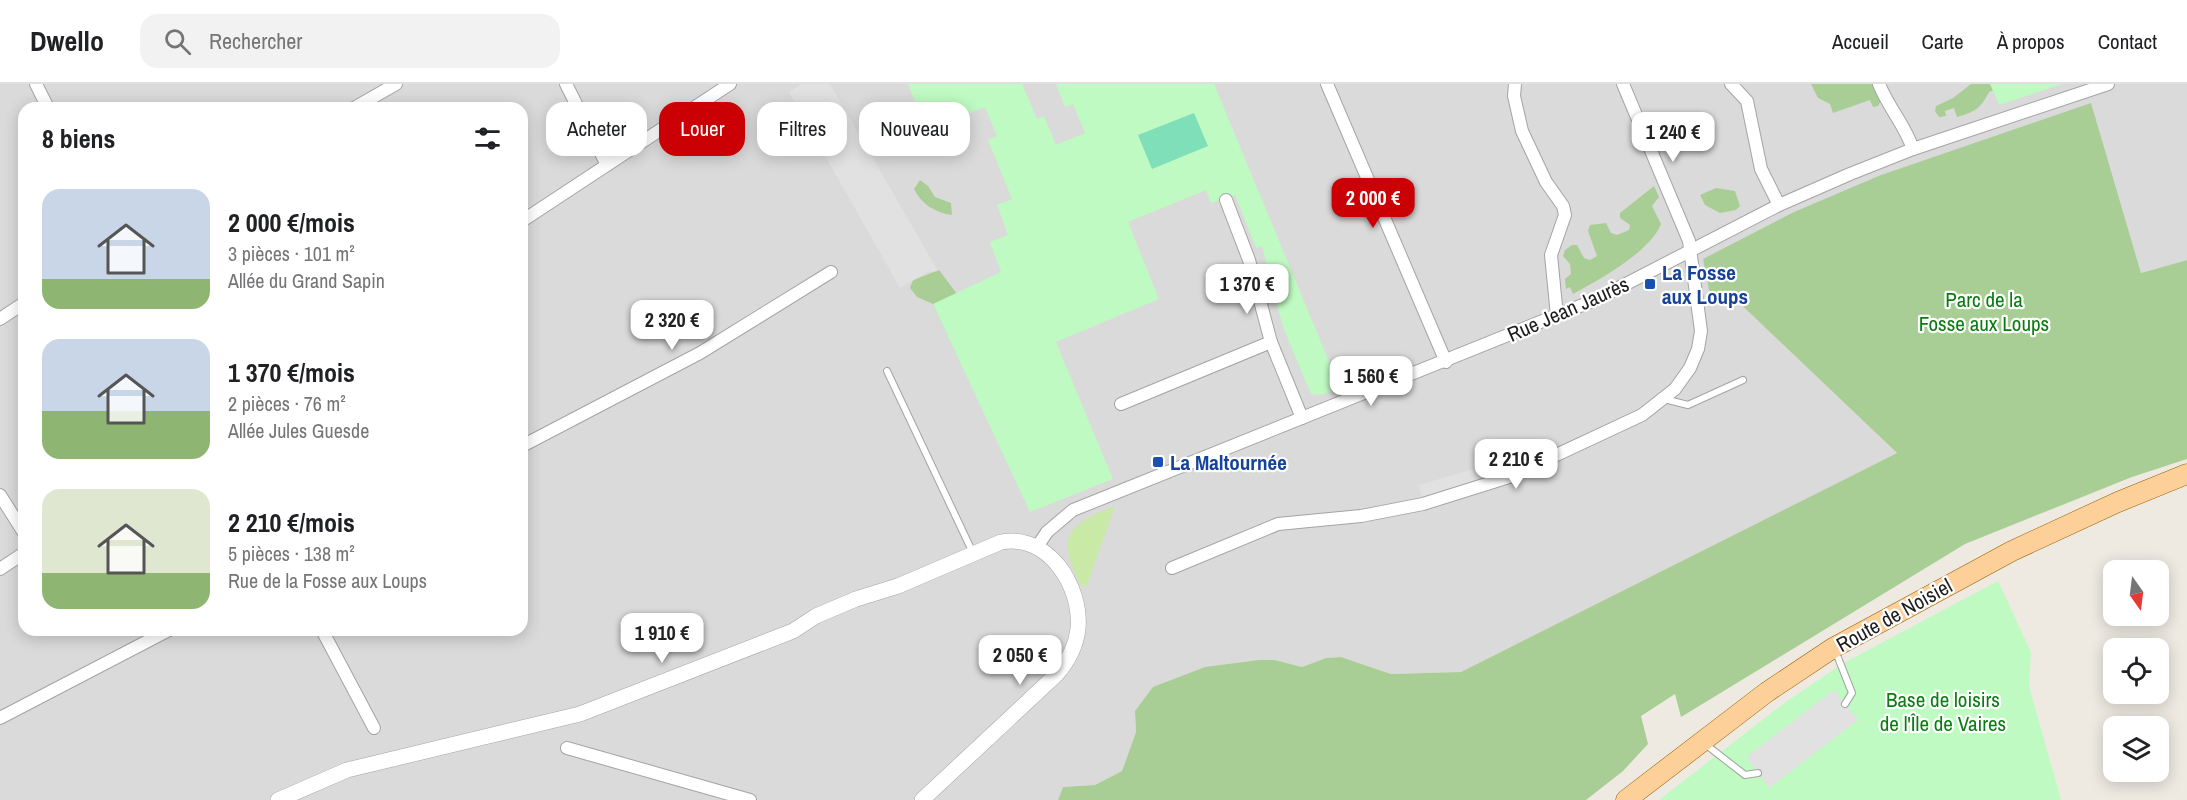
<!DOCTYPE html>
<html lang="fr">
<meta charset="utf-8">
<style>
:root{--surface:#fff;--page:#f2f2f2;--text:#202124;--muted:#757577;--line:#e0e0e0;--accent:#ca0004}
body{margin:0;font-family:"Archivo Narrow",sans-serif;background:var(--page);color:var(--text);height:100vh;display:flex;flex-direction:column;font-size:22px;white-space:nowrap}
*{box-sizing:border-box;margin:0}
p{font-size:20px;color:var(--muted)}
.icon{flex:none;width:33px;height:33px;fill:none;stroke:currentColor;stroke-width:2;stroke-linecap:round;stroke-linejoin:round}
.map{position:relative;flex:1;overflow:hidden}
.sheet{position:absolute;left:18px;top:18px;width:510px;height:534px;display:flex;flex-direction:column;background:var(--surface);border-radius:18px;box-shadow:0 3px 15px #0003}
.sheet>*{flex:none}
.top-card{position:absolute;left:546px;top:18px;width:570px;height:54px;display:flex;gap:12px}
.needle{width:39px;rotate:166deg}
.tools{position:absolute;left:2103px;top:476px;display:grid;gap:12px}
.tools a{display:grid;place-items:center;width:66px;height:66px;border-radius:12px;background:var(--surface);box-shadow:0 3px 15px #0003;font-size:30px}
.price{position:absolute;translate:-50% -51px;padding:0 14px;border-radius:12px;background:#fff;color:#222;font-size:20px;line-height:39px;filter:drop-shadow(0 2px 3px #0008)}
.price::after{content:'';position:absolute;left:50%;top:36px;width:18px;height:14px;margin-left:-9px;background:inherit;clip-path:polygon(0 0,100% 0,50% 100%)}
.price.selected{background:var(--accent);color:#fff}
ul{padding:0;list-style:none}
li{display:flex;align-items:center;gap:18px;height:150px;padding:0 24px}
li span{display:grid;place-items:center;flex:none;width:168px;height:120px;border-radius:18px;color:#555}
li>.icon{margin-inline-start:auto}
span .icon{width:72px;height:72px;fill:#fffc;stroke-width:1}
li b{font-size:26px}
h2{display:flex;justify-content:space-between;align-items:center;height:72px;padding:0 24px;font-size:26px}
.pill{padding:0 21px;border-radius:18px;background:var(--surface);box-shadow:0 3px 15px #0003;font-size:21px;line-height:54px}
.pill.selected{background:var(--accent);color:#fff}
header{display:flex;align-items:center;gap:36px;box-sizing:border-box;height:84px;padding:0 30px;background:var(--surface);border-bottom:2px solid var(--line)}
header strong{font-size:28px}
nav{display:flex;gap:33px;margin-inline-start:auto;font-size:21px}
.search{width:420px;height:54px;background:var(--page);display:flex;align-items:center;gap:15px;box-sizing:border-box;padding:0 21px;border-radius:18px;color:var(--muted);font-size:22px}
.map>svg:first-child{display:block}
.residential{fill:#dbdada;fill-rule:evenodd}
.grass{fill:#c9eaa7}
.forest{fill:#a8ce96}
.park{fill:#befac1}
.pitch{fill:#7edfb8}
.parking{fill:#e1e1e1}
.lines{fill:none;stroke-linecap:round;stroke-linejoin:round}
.service-casing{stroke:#a4a4a4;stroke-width:8}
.minor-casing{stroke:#a4a4a4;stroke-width:14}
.tertiary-casing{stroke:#a4a4a4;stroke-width:16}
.primary-casing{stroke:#966100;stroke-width:21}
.service{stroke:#fff;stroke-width:6}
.minor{stroke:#fff;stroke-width:12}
.tertiary{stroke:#fff;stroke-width:15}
.primary{stroke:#fdd099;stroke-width:20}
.transit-dot{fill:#1a4fb4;stroke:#fff;stroke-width:2}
.labels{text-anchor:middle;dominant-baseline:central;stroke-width:4.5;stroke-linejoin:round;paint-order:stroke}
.transit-label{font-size:21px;font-weight:bold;fill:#164399;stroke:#fff;text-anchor:start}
.park-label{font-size:21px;fill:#0a7c11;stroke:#fff}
.street-label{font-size:21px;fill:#1d1d1d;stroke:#fff}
</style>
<header>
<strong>Dwello</strong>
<div class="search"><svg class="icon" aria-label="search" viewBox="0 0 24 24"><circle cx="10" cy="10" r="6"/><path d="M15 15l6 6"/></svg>Rechercher</div>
<nav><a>Accueil</a><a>Carte</a><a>À propos</a><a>Contact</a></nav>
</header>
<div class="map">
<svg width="2187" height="716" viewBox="0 0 2187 716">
<rect width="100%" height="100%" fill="#eeeae2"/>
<path class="residential" d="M 0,0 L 2187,0 L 2187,176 L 2141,189 L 2090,20 L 1881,91 L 1712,221 L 1731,211 L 1897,369 L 1461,588 L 1391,590 L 1341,573 L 1326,574 L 1302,583 L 1275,576 L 1135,627 L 1136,648 L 1122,687 L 1095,701 L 1063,703 L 1058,716 L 0,716 ZM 24,24 L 522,24 L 522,546 L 24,546 Z"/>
<path class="grass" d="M 1115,422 L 1087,501 L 1082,503 C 1055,453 1066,441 1115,422 Z"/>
<g class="forest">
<polygon points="1811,0 1875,0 1881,17 1878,22 1873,23 1870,16 1833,29 1830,20 1818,14"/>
<path d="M 1971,0 L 2011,0 L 1989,8 C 1981,24 1975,28 1957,33 L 1954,24 L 1945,27 L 1946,32 L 1939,33 L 1935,27 L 1936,22 L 1953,14 Z"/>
<polygon points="2091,19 2141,189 2187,176 2187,375 2132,393 1965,460 1681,633 1675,610 1641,632 1648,660 1623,687 1586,716 1058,716 1063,703 1095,701 1122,687 1136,648 1135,627 1153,603 1205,583 1259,576 1275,576 1302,583 1326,574 1341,573 1391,590 1461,588 1897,369 1731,211 1712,221 1703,175 1794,128 1881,91"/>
<path d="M 920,96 L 928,102 L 935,113 L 951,119 L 952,131 C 936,129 921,120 914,105 Z"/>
<path d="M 1654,102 L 1659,113 L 1652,122 L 1661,140 C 1650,168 1599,196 1573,210 L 1570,203 L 1566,205 L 1565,195 L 1571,190 L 1570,180 L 1563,172 L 1565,166 L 1572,161 L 1577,161 L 1584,174 L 1590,176 L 1597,172 L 1588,147 L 1590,141 L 1606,139 L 1611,149 L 1617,151 L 1629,146 L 1630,141 L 1620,134 L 1620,129 Z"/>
<polygon points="1716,104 1735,107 1740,122 1736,126 1720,129 1705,121 1700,111"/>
<polygon points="939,186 963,218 961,279 933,220 917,213 910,204 913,196"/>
</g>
<g class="park">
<polygon points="908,0 1022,0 1037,35 1044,32 1056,61 1085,49 1073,20 1065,23 1056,0 1214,0 1340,304 1321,311 1311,310 1283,243 1262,162 1256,164 1235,111 1211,119 1206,106 1128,138 1159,215 1056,258 1113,395 1030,428 933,220 1001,188 990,158 1008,151 997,121 1012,115 988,56 997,52 985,23 927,46"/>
<polygon points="1990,0 2062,0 1999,21"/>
<polygon points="1998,497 2031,568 2029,602 2061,716 1659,716 1783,620 1842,580"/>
</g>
<polygon class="pitch" points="1194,29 1208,62 1152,85 1138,51"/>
<g class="parking">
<polygon points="801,0 830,0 938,187 928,188 900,204 789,8"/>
<polygon points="1500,377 1506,394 1423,420 1419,401"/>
<polygon points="1834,606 1858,636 1769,704 1746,673"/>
</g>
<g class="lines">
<g class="service-casing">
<g id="service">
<polyline points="887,287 973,469"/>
<polyline points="1664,315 1688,321 1743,296"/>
<polyline points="1835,566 1852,609 1845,620"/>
<polyline points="1705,660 1745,691 1758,689"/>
</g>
</g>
<g class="minor-casing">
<g id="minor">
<polyline points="36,0 48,24"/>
<polyline points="566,0 607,81"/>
<polyline points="1327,0 1446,278"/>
<polyline points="1515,0 1514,12 1522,47 1546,98 1563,122 1565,131 1551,171 1557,232"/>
<polyline points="1731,0 1747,17 1761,85 1779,121"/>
<path d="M 1879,0 C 1889,25 1904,39 1913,65"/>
<polyline points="354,24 396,0"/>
<polyline points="1226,116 1249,176 1271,258 1302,334"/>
<polyline points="522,137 730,0"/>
<polyline points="0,235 24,219"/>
<polyline points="1121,320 1271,258"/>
<polyline points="522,362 700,269 831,188"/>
<polyline points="0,411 24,449"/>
<polyline points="1037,463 1047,448 1073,426 1595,216 1779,121 1850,90 1913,65 2108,0"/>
<polyline points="1172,484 1278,440 1361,432 1423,420 1509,393 1642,331 1675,305 1690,284 1698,265 1701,247 1689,157 1623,0"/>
<polyline points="0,485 24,469"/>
<polyline points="322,546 374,644"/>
<polyline points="0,634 169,546"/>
<polyline points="567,664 750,716"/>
</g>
</g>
<g class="tertiary-casing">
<path id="tertiary" d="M 278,716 L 347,686 L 580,630 L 793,547 L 816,532 L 856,515 L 898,502 L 1001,458 C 1048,449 1082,502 1078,545 C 1076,563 1068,577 1057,590 L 922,716"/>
</g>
<g class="primary-casing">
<polyline id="primary" points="1626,716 1767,608 1833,564 2012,467 2118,418 2187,390"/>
</g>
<use href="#service" class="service"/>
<use href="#minor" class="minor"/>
<use href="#tertiary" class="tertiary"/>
<use href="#primary" class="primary"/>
</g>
<g class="transit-dot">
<rect x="1644" y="194" width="12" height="12" rx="3"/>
<rect x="1152" y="372" width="12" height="12" rx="3"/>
</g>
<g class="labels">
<g class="transit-label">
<text x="1662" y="188">La Fosse<tspan x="1662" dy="24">aux Loups</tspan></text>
<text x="1170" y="378">La Maltournée</text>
</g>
<g class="park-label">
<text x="1984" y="215">Parc de la<tspan x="1984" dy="24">Fosse aux Loups</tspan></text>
<text x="1943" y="615">Base de loisirs<tspan x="1943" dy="24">de l'Île de Vaires</tspan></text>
</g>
<g class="street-label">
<text transform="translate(1568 225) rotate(-24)">Rue Jean Jaurès</text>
<text transform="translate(1894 531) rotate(-29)">Route de Noisiel</text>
</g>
</g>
</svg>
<div class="tools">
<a><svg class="needle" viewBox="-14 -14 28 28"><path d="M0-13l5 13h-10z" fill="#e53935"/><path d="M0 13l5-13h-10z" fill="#757577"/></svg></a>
<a><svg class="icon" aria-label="locate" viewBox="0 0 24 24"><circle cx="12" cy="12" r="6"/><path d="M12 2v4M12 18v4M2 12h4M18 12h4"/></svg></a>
<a><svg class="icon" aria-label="layers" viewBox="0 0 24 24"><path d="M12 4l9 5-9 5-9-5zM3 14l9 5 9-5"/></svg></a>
</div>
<b class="price" style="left:1673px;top:79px">1 240 €</b>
<b class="price selected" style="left:1373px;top:145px">2 000 €</b>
<b class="price" style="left:1247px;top:231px">1 370 €</b>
<b class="price" style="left:672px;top:267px">2 320 €</b>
<b class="price" style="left:1371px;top:323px">1 560 €</b>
<b class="price" style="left:1516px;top:406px">2 210 €</b>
<b class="price" style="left:662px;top:580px">1 910 €</b>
<b class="price" style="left:1020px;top:602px">2 050 €</b>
<div class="top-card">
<a class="pill">Acheter</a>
<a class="pill selected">Louer</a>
<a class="pill">Filtres</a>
<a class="pill">Nouveau</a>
</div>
<section class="sheet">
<h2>8 biens<svg class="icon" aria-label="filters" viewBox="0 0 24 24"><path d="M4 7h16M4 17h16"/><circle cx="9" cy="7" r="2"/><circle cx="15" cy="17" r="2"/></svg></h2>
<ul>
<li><span style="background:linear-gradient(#c9d6e8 75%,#8fb573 0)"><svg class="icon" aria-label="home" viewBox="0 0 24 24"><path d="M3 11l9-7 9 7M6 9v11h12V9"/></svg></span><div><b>2 000 €/mois</b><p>3 pièces · 101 m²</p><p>Allée du Grand Sapin</p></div></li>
<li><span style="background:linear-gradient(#c9d6e8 60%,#8fb573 0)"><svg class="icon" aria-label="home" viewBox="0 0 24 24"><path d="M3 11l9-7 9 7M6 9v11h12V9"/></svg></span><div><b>1 370 €/mois</b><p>2 pièces · 76 m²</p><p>Allée Jules Guesde</p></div></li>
<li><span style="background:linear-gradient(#dfe7d0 70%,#8fb573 0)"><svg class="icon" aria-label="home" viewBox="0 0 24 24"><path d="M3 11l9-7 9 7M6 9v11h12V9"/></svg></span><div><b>2 210 €/mois</b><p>5 pièces · 138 m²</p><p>Rue de la Fosse aux Loups</p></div></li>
</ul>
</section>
</div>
